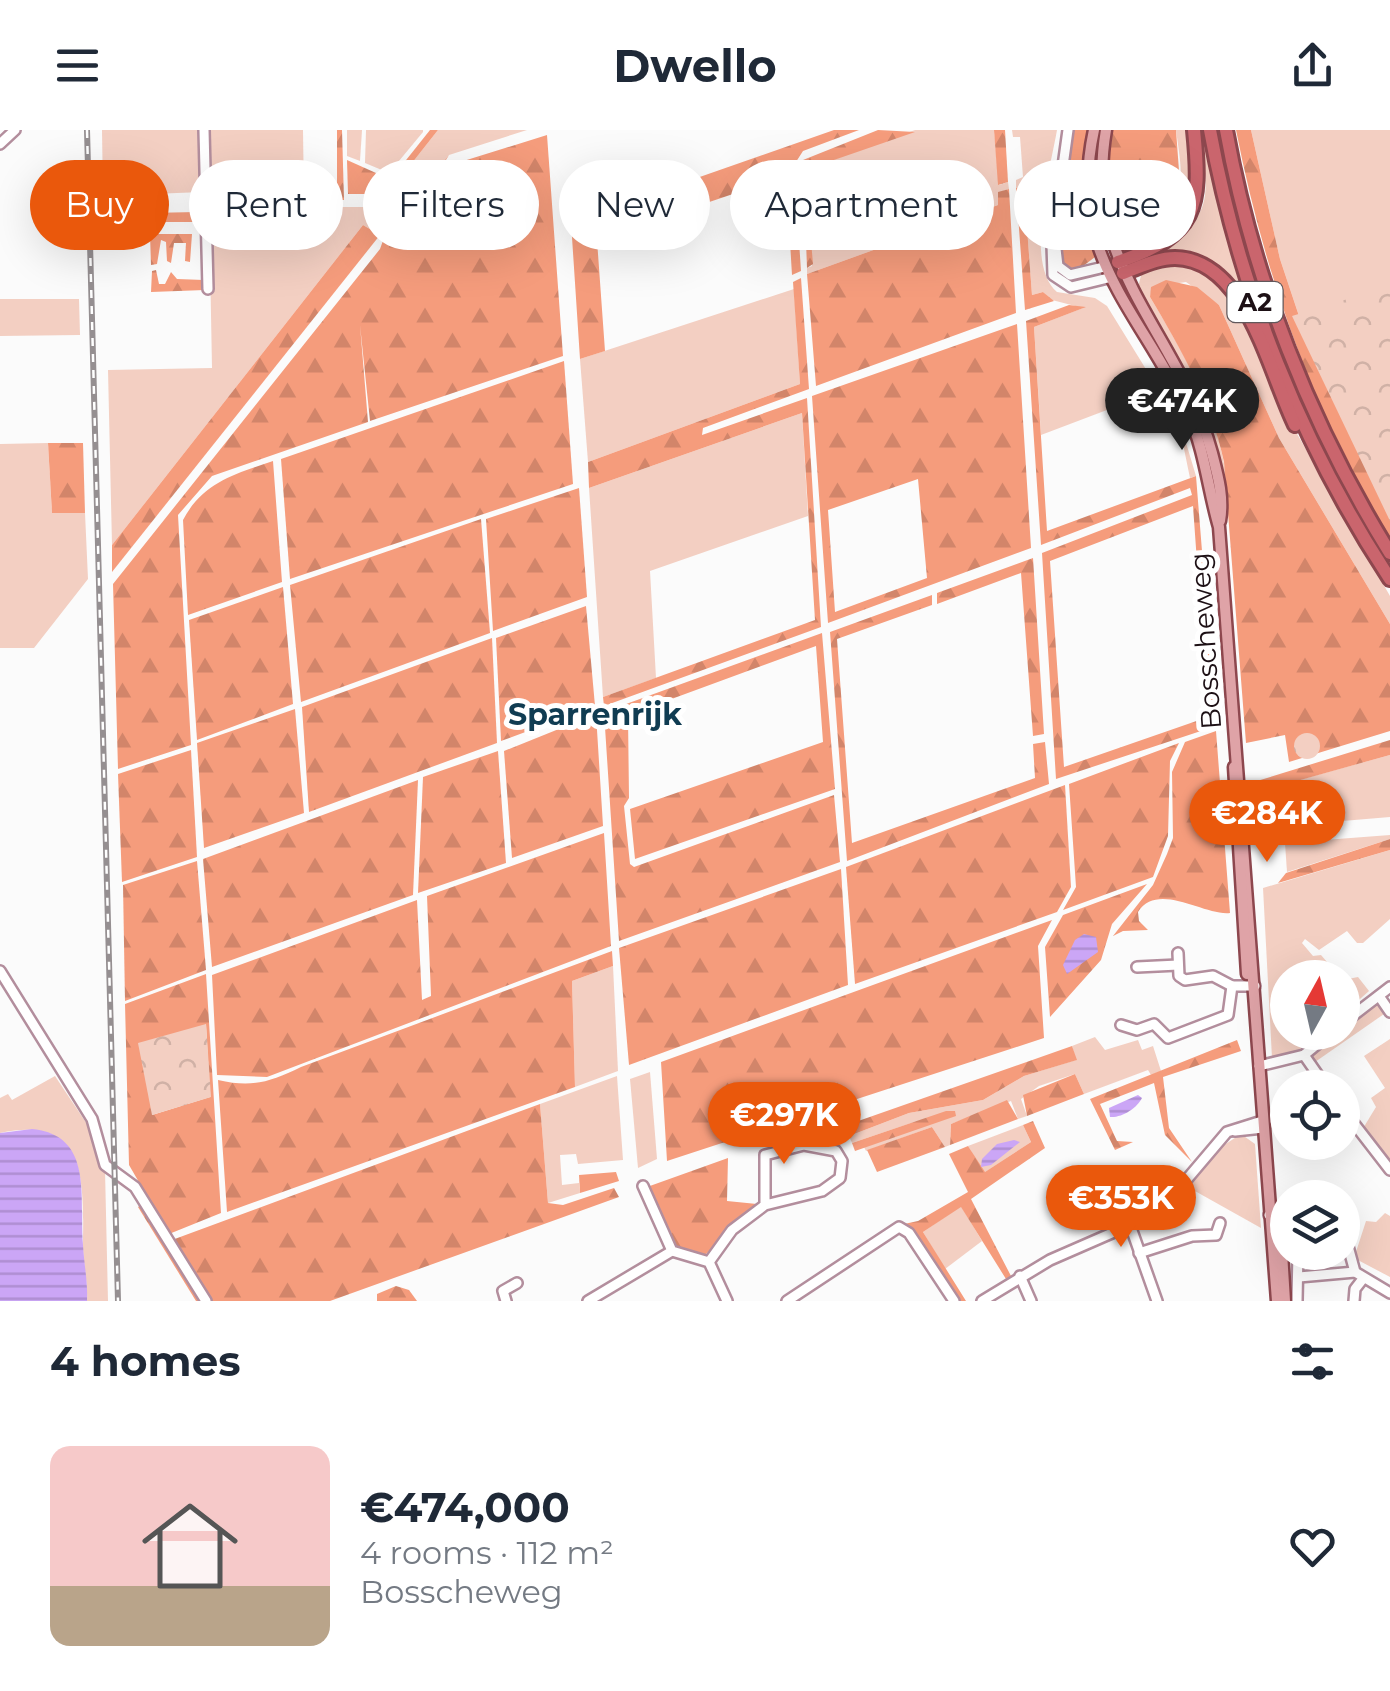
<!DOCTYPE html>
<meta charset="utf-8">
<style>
:root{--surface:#fff;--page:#f6f6f7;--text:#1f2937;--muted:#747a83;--line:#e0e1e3;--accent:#ea580c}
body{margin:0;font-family:Montserrat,sans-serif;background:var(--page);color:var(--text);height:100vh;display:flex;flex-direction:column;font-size:38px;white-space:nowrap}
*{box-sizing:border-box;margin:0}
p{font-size:32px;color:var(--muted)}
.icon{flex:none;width:55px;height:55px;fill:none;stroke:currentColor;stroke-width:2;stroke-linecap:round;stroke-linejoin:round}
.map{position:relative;height:1171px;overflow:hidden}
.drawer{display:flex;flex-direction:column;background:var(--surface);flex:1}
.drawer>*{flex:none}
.banner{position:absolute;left:30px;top:30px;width:1330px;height:90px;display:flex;gap:20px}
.needle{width:65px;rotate:8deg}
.buttons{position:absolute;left:1270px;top:830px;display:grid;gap:20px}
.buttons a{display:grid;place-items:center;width:90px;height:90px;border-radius:50%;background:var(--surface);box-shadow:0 10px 40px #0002;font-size:50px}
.price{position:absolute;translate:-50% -85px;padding:0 22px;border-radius:35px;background:var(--accent);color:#fff;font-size:32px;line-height:65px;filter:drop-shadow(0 2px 5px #0008)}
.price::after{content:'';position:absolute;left:50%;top:60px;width:30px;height:22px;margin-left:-15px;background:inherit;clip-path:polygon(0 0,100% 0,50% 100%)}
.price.selected{background:#222;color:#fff}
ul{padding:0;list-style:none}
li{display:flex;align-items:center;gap:30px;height:250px;padding:0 50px}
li+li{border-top:2px solid var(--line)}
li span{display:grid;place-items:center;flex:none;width:280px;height:200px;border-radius:20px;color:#555}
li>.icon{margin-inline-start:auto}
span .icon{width:120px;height:120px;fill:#fffc;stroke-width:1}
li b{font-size:42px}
h2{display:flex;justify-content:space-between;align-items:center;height:120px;padding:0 50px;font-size:42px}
.chip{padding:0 35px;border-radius:45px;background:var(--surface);box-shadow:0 10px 40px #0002;font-size:35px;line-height:90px}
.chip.selected{background:var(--accent);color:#fff}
header{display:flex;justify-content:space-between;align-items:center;height:130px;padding:0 50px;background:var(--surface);font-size:45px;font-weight:700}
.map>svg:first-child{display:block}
.green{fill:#f3cfc2}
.forest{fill:url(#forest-firs);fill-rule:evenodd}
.park{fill:url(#park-crowns)}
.water{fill:url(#water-rules)}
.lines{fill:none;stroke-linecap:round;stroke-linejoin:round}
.minor-casing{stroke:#b38e9d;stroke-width:14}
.major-casing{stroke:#8d474e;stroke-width:15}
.highway-casing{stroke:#8d474e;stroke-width:18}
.minor{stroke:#fff;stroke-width:9}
.major{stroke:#dfa3a7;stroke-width:10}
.highway{stroke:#ca656d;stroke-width:12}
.rail-casing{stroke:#958f91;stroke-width:6}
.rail{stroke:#fff;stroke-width:2.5;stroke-dasharray:8;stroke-linecap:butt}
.labels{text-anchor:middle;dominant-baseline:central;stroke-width:10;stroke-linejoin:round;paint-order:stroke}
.shield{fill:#fff;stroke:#61585b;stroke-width:2.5}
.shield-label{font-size:25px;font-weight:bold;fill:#1d1015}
.street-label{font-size:28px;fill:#1d1015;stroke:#fff}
.neighbourhood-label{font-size:30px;font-weight:bold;fill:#103c52;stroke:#fff}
</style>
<header><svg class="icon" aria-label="menu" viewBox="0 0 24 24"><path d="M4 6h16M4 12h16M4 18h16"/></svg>Dwello<svg class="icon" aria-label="share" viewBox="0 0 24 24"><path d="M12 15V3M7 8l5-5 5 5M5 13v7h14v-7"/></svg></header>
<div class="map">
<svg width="1390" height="1171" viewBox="0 0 1390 1171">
<defs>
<pattern id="forest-firs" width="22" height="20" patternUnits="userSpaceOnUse" patternTransform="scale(2.5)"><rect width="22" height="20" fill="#f59c7c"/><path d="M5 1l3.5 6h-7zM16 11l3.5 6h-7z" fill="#d2856a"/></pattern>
<pattern id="park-crowns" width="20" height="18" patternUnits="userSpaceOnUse" patternTransform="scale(2.5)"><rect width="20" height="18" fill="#f3cfc2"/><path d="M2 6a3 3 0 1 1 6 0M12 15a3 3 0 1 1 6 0" fill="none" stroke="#d0b1a6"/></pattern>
<pattern id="water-rules" width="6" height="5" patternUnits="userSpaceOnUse" patternTransform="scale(2.5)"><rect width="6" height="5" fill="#cba6f6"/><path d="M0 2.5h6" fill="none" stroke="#ae8ed2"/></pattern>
</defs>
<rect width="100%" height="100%" fill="#fbfbfb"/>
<g class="green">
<polygon points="102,0 201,0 202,62 103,66"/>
<polygon points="207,0 303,0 304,71 209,71"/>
<polygon points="347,0 362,0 360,31 347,26"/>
<polygon points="366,0 423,0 423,2 389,43 365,33"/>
<polygon points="438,0 527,0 449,25 384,107 363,95 112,415 108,240 212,238 209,77 377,77"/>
<polygon points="915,0 994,0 999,55 1008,52 1009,59 998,63 998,75 807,144 807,138 812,136 805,40"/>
<path d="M 1012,0 L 1057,0 C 1050,40 1024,134 1057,162 L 1095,168 L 1107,176 L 1181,296 L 1196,346 L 1190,348 L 1183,314 L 1157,261 L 1041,305 L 1034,197 L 1083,178 L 1052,170 L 1043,162 L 1032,165 L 1024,58 L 1016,58 L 1016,50 L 1023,47 L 1020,7 L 1013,7 Z"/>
<path d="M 1176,0 L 1192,0 C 1194,19 1201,47 1197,65 C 1190,94 1144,132 1116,114 L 1109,90 L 1121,87 L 1123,98 L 1135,104 C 1191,81 1183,51 1176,0 Z"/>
<path d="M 1200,0 L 1205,0 L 1261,207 C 1227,134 1228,145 1153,127 C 1215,83 1209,73 1200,0 Z"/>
<polygon points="1251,0 1390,0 1390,165 1301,192 1280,129"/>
<path d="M 1177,132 L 1200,138 L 1232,163 L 1296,302 L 1390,466 L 1390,494 L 1279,308 L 1219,175 L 1186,152 L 1152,157 L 1150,167 C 1187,228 1223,291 1228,364 L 1197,267 L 1138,157 L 1142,142 Z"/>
<polygon points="794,159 800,254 588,332 580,229"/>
<polygon points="0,169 79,169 80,205 0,206"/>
<polygon points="802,283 808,386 650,441 656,548 603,567 589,358"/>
<polygon points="48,313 52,383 85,383 88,449 34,518 0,518 0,314"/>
<polygon points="1390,625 1390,687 1283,696 1281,655"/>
<polygon points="1390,705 1390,709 1287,742 1285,713"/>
<polygon points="1390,720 1390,789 1363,813 1357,813 1347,801 1319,820 1305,809 1302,813 1313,826 1321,825 1340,847 1288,848 1288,902 1320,903 1299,920 1272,928 1263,758"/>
<polygon points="613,836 618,941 575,957 572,851"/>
<polygon points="1358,847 1369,861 1343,884 1343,850"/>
<polygon points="1377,872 1390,888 1384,884 1315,932 1311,926"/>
<polygon points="1095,907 1105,920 1138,910 1142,920 1153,916 1161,941 1151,945 1148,940 1084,964 1075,944 1039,956 1021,969 1027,986 1018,989 1011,971 951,994 950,1015 945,1017 932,997 866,1021 864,1017 917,991 852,1013 849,1006 909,983 983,970 1024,946 1076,930 1072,916"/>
<polygon points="1390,909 1390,1035 1362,1000 1376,977 1371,968 1385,958 1364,926"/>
<polygon points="650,942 657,1029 638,1038 630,949"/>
<path d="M 55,946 L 95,1006 L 105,1040 L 108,1171 L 87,1171 C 88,1150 82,1130 83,1109 C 84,1046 84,985 0,1003 L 0,968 L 8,964 L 12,970 Z"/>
<polygon points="617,946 623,1030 578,1034 576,1024 560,1025 562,1055 579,1053 580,1063 548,1073 540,974"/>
<polygon points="1023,995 1031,1012 984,1043 968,1016"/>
<polygon points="1241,1004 1255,1014 1261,1098 1186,1056 1218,1019"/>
<polygon points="961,1076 982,1111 945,1139 923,1102"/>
<polygon points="1385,1083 1390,1086 1390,1147 1354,1128 1366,1091 1376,1092"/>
</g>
<g class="forest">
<polygon points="337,0 342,0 344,70 337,70"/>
<polygon points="430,0 438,0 397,52 391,49"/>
<polygon points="834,0 859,0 803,21 794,35 801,141 792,145 786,46 597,110 605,221 580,229 571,92"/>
<polygon points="878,0 915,2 805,40 813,134 807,138 803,30"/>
<polygon points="994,0 1005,0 1008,52 998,55"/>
<polygon points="1071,0 1091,0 1095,127 1074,143 1061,136 1057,118"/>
<path d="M 1108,0 L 1176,0 L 1181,68 C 1170,87 1147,107 1125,102 L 1121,87 L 1109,90 Z"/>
<path d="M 1236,0 L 1251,0 L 1280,129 L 1301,192 L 1390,295 L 1390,411 C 1313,282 1265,147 1236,0 Z"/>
<polygon points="547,5 563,226 370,291 360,195 368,292 212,346 178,385 191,615 118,639 113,454 380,119 385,105 449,25 441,38"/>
<polygon points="347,30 376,43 367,64 348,64"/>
<polygon points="1024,57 1032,165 1043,162 1054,171 1025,180 1016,58"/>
<polygon points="1009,59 1016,183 816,256 807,144 998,75 998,62"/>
<polygon points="156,64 156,79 148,83 197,82 197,92 137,92 136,104 104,104 103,66"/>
<polygon points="363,95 380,105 112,442 112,415"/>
<polygon points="150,104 192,104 190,132 185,131 186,113 174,113 171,133 167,131 166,112 161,110 157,134 151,135"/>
<polygon points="156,140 159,154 165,154 171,142 177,149 204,150 205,160 151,162 152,141"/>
<polygon points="801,148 809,259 703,298 702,305 807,268 821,497 604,576 603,567 815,490 802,283 589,358 588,332 800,254 793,152"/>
<path d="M 1166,150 L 1197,157 L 1219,175 L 1279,308 L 1390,494 L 1390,601 L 1289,632 L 1285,605 L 1246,613 L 1224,332 C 1211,272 1181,219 1150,167 L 1151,157 Z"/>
<path d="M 1069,175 L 1086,177 L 1034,197 L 1047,401 L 1196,346 L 1216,596 L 1056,649 L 1042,423 L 1192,365 L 1190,358 L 1041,415 L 1026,191 ZM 1193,376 L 1208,587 L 1064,637 L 1050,431 Z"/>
<path d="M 1017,194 L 1031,418 L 828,493 L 812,266 ZM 918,349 L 927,448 L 835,482 L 828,380 Z"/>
<polygon points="564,231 573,354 290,449 281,329"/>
<polygon points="48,313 83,313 85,383 52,383"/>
<path d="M 273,331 L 282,452 L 188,485 L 183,390 C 203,352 235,344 273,331 Z"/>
<polygon points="579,358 587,467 493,501 486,389"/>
<polygon points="481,389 490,503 301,572 290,455"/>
<polygon points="1033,428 1044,604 1033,606 1021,443 937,474 937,463"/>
<polygon points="283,457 293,574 197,610 189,490"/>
<polygon points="932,465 932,475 837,509 852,713 1035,648 1033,614 1045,612 1049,654 847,731 830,502"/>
<polygon points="586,476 595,576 501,611 496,508"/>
<polygon points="822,503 835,659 635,729 630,679 823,612 816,516 628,585 629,668 624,676 630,734 634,737 834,665 840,732 619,811 604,582"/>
<polygon points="492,508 497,613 309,682 302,577"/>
<polygon points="295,579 304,683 204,718 197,613"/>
<polygon points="596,584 603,696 512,728 504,621"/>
<path d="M 1216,601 L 1230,783 C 1204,786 1158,751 1138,782 L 1139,791 L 1148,800 L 1123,801 L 1113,806 L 1153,755 L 1167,724 L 1173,708 L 1172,642 L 1185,612 Z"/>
<polygon points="1390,610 1390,625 1257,662 1257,651"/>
<polygon points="1179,613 1170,631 1168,706 1153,747 1063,780 1076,757 1069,654"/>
<polygon points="191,620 197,727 122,752 118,644"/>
<polygon points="498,621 506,733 418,763 423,647"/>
<polygon points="418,650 413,765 212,837 203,729"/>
<polygon points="1065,655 1071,757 1057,782 855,854 846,737"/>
<polygon points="604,703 611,816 267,947 217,945 212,845 417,770 422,870 431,866 427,766"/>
<polygon points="1390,709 1390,720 1278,753 1286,743"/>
<polygon points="197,731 206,840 125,871 123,755"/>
<polygon points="841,739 848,855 629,935 619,818"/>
<polygon points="1147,754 1112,794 1101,830 1050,887 1045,817 1063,785"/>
<polygon points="1052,790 1038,816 1044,908 667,1031 661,932"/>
<path d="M 612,821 L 613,836 L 572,851 L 575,957 L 227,1082 L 218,950 C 252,958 270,952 301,937 Z"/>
<path d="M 206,844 L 221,1083 L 169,1104 L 129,1035 L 125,874 ZM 206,894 L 210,967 L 152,985 Z"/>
<polygon points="1237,910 1241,921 1163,947 1169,998 1192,1032 1165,1005 1154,953 1100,974 1117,1011 1133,1012 1115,1020 1090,969"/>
<polygon points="1072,916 1077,930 1024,946 983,970 909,983 849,1006 844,996"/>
<polygon points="1075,944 1084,964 1027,986 1023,965"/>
<polygon points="1007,970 1018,989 950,1015 951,994"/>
<polygon points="540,974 548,1073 563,1075 614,1058 619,1067 330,1171 211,1171 172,1110"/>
<polygon points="946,981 955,981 956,986 855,1021 852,1013"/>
<polygon points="1033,991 1045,1018 971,1069 1011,1146 1006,1149 961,1077 923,1102 966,1171 956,1171 917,1107 904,1094 918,1091 968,1062 949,1024 968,1016 985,1042 1031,1012 1023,995"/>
<polygon points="932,997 945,1017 877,1042 867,1020"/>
<polygon points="728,1028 727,1071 757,1074 704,1126 671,1114 647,1057"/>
<polygon points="616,1042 619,1051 580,1063 579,1045"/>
<polygon points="142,1074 201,1171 196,1171 138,1077"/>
<polygon points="396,1156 409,1160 417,1171 377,1171 377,1164"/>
</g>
<g class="park">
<polygon points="1390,156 1390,391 1292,186"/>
<circle cx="1307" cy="616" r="13"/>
<polygon points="206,894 211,967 152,985 138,913"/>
</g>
<g class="water">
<polygon points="1084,804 1096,807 1098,822 1067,844 1063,835 1075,810"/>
<path d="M 1138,965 L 1142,968 C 1137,978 1122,988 1110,987 L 1109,978 Z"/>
<path d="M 32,999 C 95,1005 79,1070 83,1115 C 84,1134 88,1152 87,1171 L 0,1171 L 0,1003 Z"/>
<polygon points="1014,1010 1020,1012 991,1035 981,1037 982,1029 997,1014"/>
</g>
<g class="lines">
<g class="minor-casing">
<g id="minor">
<polyline points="204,0 208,159"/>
<polyline points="1068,0 1052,115 1053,145 1071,157 1108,148"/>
<polyline points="0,14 15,0"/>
<polyline points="1056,119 1058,136 1070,145 1104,137"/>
<polyline points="1178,823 1179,846 1185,850 1213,846 1232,856"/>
<polyline points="1137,837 1178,835"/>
<polyline points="0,841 92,989 105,1035 135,1057 206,1171"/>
<polyline points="1379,866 1390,882"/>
<polyline points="1342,894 1390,857"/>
<polyline points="1121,895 1137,900 1154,894 1168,908 1228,885 1232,856 1255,856"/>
<polyline points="1304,925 1327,958"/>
<polyline points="1259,936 1304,925 1332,902"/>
<polyline points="1342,978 1390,1040"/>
<polyline points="1235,1001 1263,998"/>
<polyline points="643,1056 672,1121 709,1132 727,1171"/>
<polyline points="1269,1085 1288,1083"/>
<polyline points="1342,1094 1355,1142 1390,1163"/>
<polyline points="1130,1095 1157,1171"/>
<polyline points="1139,1123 1192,1106 1216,1105 1220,1093"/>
<polyline points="709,1132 732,1100 765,1075 765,1025 804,1015 836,1021 842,1031 840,1048 822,1061 765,1075"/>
<polyline points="1020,1146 1031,1171"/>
<polyline points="1299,1147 1355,1142"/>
<polyline points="506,1171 503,1161 517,1153"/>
<polyline points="588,1171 672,1121"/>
<polyline points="787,1171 899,1097 909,1103 954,1171"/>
<polyline points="982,1171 1050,1130 1144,1089 1171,1068 1227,1002 1262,991"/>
<polyline points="1297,1171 1298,1122"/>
<polyline points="1354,1171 1355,1159 1362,1150"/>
</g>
</g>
<g class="major-casing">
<g id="major">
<path d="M 1094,0 C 1066,128 1142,182 1189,285 C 1205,322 1208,359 1219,397 L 1277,1171"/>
<path d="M 1106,0 C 1082,140 1179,201 1212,323 C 1218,346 1224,367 1220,391"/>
<polyline points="1234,637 1247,844"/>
<polyline points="1273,1089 1281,1106 1285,1171"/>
</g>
</g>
<g class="highway-casing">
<g id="highway">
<path d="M 1210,0 C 1239,159 1301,314 1390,449"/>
<path d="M 1226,0 C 1253,149 1310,294 1390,423"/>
<path d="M 1118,132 C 1197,105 1202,79 1194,0"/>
<path d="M 1123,143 C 1140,137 1157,128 1175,128 C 1246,129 1269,242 1295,295"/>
</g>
</g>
<use href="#minor" class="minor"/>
<use href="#major" class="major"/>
<use href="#highway" class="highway"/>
<g class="rail-casing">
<polyline id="rail" points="87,0 118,1171"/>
</g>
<use href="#rail" class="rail"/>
</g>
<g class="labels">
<rect class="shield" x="1227.5" y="152" width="55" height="40" rx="8"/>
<g class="shield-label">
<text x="1255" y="172">A2</text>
</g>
<g class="street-label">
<text transform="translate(1205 511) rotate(-94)">Bosscheweg</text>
</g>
<g class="neighbourhood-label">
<text x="595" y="584">Sparrenrijk</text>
</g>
</g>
</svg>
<div class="buttons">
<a><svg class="needle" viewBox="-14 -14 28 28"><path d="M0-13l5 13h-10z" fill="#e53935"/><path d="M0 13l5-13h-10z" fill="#747a83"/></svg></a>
<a><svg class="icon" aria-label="locate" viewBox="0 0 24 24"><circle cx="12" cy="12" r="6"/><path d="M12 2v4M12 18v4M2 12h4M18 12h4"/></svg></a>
<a><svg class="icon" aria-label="layers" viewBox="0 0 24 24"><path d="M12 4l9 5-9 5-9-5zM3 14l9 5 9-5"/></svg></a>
</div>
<b class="price selected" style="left:1182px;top:323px">€474K</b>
<b class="price" style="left:1267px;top:735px">€284K</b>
<b class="price" style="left:784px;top:1037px">€297K</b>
<b class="price" style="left:1121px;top:1120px">€353K</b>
<div class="banner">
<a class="chip selected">Buy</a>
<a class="chip">Rent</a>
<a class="chip">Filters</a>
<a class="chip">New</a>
<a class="chip">Apartment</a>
<a class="chip">House</a>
</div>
</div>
<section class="drawer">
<h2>4 homes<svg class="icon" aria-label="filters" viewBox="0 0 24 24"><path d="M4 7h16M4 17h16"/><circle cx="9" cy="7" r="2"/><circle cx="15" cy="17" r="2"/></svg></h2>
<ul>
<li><span style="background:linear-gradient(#f6c9c9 70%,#b9a48a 0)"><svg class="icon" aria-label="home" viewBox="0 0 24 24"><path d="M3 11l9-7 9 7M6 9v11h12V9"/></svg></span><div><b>€474,000</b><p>4 rooms · 112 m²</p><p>Bosscheweg</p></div><svg class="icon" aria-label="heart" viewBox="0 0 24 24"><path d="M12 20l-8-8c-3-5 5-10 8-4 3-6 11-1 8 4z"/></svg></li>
</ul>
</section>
